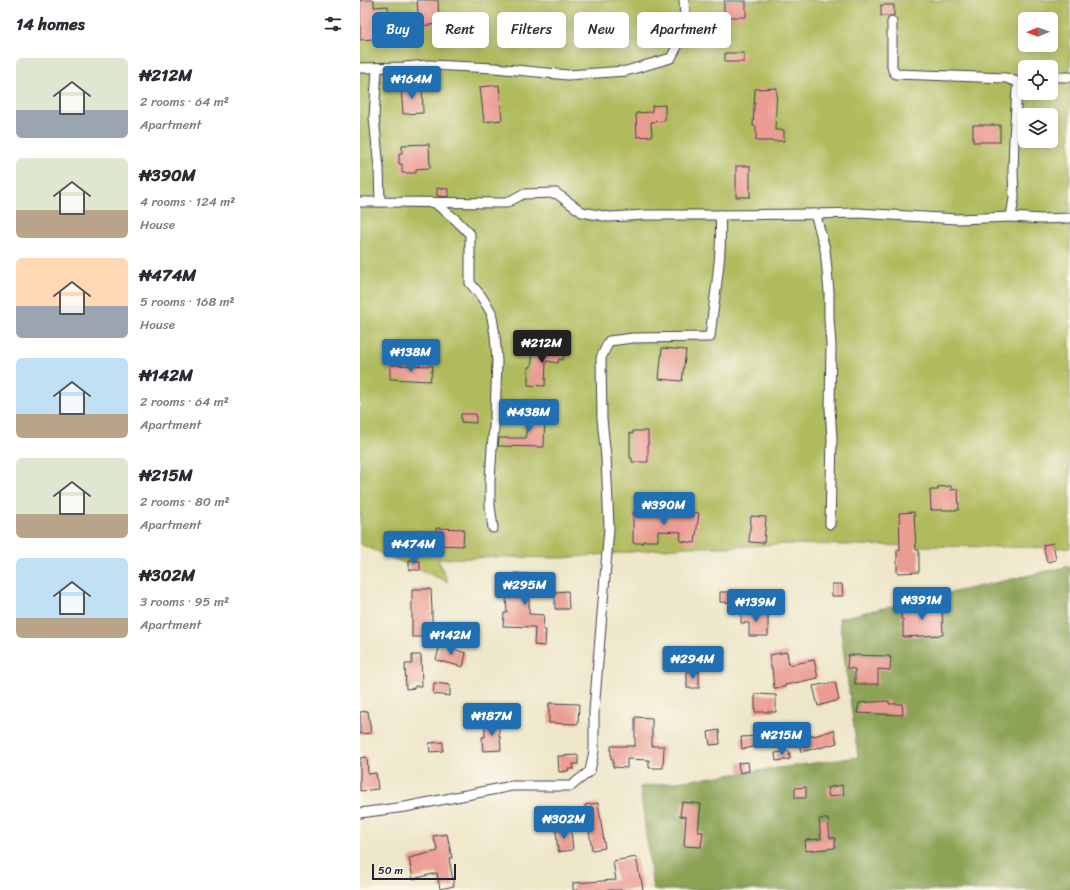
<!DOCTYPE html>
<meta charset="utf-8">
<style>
:root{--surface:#fff;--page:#f7f7f7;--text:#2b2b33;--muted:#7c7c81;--accent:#1f6fb2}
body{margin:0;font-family:Sriracha,sans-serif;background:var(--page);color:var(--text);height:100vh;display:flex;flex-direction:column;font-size:15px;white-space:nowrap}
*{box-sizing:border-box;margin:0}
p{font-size:13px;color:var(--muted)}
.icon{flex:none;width:22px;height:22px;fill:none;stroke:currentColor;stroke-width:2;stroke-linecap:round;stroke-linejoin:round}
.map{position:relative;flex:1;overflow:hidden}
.panel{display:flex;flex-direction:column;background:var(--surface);width:360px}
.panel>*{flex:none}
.guide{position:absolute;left:12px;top:12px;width:380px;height:36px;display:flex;gap:8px}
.needle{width:26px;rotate:269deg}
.controls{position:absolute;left:658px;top:12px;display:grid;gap:8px}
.controls a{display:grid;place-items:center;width:40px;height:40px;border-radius:6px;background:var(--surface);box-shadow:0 2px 10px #0003;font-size:20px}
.scale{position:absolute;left:12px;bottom:10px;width:84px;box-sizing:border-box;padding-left:4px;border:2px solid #22223b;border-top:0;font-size:11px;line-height:14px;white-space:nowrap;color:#22223b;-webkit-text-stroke:3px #fbf7ec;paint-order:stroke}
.price{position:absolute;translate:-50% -34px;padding:0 9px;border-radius:4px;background:var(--accent);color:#fff;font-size:13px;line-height:26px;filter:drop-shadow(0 1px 2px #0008)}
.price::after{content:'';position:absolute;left:50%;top:24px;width:12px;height:9px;margin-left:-6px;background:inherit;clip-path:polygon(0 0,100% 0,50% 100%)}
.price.on{background:#222;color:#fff}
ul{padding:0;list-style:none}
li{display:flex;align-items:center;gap:12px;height:100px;padding:0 16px}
li span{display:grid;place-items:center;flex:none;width:112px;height:80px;border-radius:6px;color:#555}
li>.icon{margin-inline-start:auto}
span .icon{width:48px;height:48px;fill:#fffc;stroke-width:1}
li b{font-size:17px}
h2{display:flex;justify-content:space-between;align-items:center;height:48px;padding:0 16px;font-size:17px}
.pill{padding:0 14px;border-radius:6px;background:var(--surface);box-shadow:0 2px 10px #0003;font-size:14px;line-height:36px}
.pill.on{background:var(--accent);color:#fff}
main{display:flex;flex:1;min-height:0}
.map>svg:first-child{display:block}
.green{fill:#b0bb5d;stroke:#696e4c;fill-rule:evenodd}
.forest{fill:#8ca354;stroke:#576248}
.building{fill:#eb9c92}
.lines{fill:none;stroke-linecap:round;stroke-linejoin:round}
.street-casing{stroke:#413f50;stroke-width:11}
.street{stroke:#fff;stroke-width:9}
</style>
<main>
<section class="panel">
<h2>14 homes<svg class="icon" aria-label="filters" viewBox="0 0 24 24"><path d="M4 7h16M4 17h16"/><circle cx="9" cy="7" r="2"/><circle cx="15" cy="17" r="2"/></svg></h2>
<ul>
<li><span style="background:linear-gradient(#dfe7d0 65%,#9aa5b1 0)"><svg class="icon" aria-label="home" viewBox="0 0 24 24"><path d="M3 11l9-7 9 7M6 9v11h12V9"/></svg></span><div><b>₦212M</b><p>2 rooms · 64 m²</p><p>Apartment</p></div></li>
<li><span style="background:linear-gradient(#dfe7d0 65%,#b9a48a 0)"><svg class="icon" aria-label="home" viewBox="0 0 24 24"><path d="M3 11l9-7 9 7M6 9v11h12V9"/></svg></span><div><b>₦390M</b><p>4 rooms · 124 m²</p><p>House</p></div></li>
<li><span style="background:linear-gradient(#ffd9b3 60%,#9aa5b1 0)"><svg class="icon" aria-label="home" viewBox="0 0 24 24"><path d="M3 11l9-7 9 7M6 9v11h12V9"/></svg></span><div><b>₦474M</b><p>5 rooms · 168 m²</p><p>House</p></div></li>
<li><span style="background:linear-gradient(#bfe0f5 70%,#b9a48a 0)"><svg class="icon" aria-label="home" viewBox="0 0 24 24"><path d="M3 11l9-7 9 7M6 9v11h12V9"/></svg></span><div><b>₦142M</b><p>2 rooms · 64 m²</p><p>Apartment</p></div></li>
<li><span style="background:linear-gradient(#dfe7d0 70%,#b9a48a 0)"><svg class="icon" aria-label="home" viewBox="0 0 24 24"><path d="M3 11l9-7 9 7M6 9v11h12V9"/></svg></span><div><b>₦215M</b><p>2 rooms · 80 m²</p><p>Apartment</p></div></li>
<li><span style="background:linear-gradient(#bfe0f5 75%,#b9a48a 0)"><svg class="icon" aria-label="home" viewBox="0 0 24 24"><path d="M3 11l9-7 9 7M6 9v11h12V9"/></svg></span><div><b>₦302M</b><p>3 rooms · 95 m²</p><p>Apartment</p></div></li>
</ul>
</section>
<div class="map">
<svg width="710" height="890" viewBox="0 0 710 890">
<rect width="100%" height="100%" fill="#fbf7ec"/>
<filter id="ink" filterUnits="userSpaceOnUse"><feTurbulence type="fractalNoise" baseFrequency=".025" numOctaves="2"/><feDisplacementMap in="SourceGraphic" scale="8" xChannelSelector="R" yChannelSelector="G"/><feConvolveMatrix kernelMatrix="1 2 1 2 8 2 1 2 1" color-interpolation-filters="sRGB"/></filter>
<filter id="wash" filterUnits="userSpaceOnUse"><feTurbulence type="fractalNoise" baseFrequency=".012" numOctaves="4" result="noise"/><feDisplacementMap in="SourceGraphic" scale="16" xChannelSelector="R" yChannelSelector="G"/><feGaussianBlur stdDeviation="0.9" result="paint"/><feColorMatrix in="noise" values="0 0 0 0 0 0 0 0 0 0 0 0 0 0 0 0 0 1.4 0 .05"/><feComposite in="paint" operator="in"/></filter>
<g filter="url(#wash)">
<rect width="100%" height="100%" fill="#eee6c8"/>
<path class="green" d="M 0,0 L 710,0 L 710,548 L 421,544 L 370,547 L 327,547 L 203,558 L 141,557 L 78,559 L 88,582 L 0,544 ZM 665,19 L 691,19 L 691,45 L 665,45 ZM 665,67 L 691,67 L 691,93 L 665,93 ZM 665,115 L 691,115 L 691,141 L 665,141 Z"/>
<polygon class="forest" points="710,566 710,890 293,890 280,787 498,757 479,618"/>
<g id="blocks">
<g class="building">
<polygon points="0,0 14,0 14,7 28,6 30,38 0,40"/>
<polygon points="57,0 78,0 79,24 59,26"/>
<rect x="364" y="1" width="22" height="16"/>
<rect x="521" y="5" width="13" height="11"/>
<rect x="365" y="53" width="19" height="9"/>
<polygon points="139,85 142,120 124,122 120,87"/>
<polygon points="62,86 63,113 43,114 41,87"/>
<polygon points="417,88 415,130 424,130 424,141 396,141 396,126 393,126 395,89"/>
<polygon points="305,105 305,121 291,122 292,136 277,137 276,113 292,112 292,106"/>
<rect x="613" y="125" width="27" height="17"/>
<polygon points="69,144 70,168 56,169 56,173 42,173 42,164 39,164 39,153 42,153 42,145"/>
<rect x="376" y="166" width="14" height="31"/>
<polygon points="77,188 88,189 88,197 77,196"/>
<polygon points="174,346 204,351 203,360 199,359 198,363 186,361 185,386 168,385 168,367 171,367"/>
<polygon points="302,348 326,350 322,381 299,379"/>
<polygon points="30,365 73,366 70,381 30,379"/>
<polygon points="167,412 185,412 184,447 138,446 139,438 166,438"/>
<polygon points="101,414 116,414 116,423 101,422"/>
<polygon points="273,431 288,431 288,462 272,462 272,458 270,458 270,433 273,434"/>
<polygon points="591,486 591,490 598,489 599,510 571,510 570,490 578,490 578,487"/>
<polygon points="324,511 339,513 335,543 320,541 321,532 298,531 298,541 283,541 283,543 273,543 273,512 323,513"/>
<polygon points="554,512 556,550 559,550 559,572 537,573 537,550 540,550 539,513"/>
<polygon points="391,516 406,517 404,543 389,542"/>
<polygon points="76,528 104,529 103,546 76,545"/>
<polygon points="693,543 696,560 687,562 683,545"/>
<polygon points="49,560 60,561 60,570 49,570"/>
<polygon points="154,573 182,575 181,594 169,594 169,614 184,615 183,630 186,630 185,646 174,645 175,627 143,626 144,613 147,613 146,598 153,598"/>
<polygon points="472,584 482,584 483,596 472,596"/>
<polygon points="52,589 71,589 72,610 72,637 52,637"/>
<polygon points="208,591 209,609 195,609 195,592"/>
<polygon points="360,592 379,592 379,603 360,602"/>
<polygon points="542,606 582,607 583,635 543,637 543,619 541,619"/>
<polygon points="381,612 408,613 408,636 389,636 389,623 381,623"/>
<polygon points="80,645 89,647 89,648 106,653 103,667 76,660"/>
<polygon points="427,652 429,665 454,660 458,678 425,685 425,687 414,688 412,668 411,668 409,655"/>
<polygon points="52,655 61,655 62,686 55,686 55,688 46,689 45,664 52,664"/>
<polygon points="488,655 529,656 529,657 531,657 530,670 518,669 518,684 495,684 495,669 487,668"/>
<rect x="327" y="671" width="12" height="17"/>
<polygon points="475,682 479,700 458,706 453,686"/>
<polygon points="74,683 90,685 90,696 73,694"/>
<polygon points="395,694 416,695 416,712 395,712"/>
<polygon points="529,701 529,704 542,704 543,715 497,713 499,703"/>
<polygon points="189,703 219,704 218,724 189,723"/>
<polygon points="8,711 11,733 0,734 0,712"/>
<polygon points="275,717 292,718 292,746 304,746 303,768 289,768 289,760 267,759 267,768 253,767 253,759 251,759 251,746 275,746"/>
<polygon points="125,721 139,721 139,736 140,736 141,750 123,751 122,737 125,737"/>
<polygon points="359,730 360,744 350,745 348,732"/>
<polygon points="474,730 477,743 460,748 460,747 441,752 438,739 454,735 454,736"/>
<polygon points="399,736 400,746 382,749 381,737"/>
<polygon points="83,742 83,751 70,752 69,743"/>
<polygon points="429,751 430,759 416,761 415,753"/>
<polygon points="218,755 218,764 213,764 214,769 208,769 208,771 199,772 198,756"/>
<polygon points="7,757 8,774 16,773 18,789 0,791 0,758"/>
<polygon points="388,762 389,771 380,773 378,763"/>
<polygon points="482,785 484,794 469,797 467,788"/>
<polygon points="446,787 446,798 435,798 435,788"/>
<polygon points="322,802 341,804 338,832 343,832 341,847 324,846 326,817 320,816"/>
<polygon points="238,803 245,848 232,850 225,805"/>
<polygon points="459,819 468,819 470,838 475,838 475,848 446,851 445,840 461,839"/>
<polygon points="211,829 213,850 198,852 196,831"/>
<polygon points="87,834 92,858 89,858 94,886 80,889 77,873 53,879 49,858 78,851 73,836"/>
<polygon points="276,857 280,878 281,878 283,890 213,890 213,883 256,880 253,861"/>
</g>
</g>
</g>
<g filter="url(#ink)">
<use href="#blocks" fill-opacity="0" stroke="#413f50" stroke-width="1"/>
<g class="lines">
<g class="street-casing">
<g id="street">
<polyline points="532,22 532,67 534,72 536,74 646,78 663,84"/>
<polyline points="0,68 45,67 69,65 135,68 208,75 266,71 311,58 320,41 325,18 324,0"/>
<polyline points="691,77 710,77"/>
<polyline points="0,202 20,202"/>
<polyline points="75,203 95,219 110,234 110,283 121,296 131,312 135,335 137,361 135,417 132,448 130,480 130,506 133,528"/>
<polyline points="454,214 498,213 597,219 651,217 654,198 653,171 654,138 657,90 665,83"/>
<polyline points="360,215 454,214 457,220 465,249 469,292 469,319 471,345 470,409 472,438 470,524"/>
<polyline points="651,217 681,219 710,218"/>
<path d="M 0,813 L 45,807 L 152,786 L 211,786 L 230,771 L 234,751 L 234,711 L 249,528 L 246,457 L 242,419 L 241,358 L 249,341 L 273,338 L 350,337 C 354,297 363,255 360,215 L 285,215 L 249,217 L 222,212 L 196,193 L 163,194 L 146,203 L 20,202 L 19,169 L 14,117 L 17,68"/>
</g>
</g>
<use href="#street" class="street"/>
</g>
</g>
</svg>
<div class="controls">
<a><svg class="needle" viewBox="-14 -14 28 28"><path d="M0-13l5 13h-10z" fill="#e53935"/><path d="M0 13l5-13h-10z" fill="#7c7c81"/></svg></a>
<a><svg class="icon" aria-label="locate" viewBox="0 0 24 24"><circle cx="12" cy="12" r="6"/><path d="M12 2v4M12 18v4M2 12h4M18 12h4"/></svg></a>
<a><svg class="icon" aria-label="layers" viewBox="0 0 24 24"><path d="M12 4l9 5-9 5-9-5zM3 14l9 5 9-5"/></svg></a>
</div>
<div class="scale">50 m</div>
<b class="price" style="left:52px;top:100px">₦164M</b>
<b class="price on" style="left:182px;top:364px">₦212M</b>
<b class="price" style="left:51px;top:373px">₦138M</b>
<b class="price" style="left:169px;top:433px">₦438M</b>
<b class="price" style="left:304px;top:526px">₦390M</b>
<b class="price" style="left:54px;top:565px">₦474M</b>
<b class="price" style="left:165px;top:606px">₦295M</b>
<b class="price" style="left:562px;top:621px">₦391M</b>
<b class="price" style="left:396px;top:623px">₦139M</b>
<b class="price" style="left:91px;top:656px">₦142M</b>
<b class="price" style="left:333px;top:680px">₦294M</b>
<b class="price" style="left:132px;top:737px">₦187M</b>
<b class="price" style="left:422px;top:756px">₦215M</b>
<b class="price" style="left:204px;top:840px">₦302M</b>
<div class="guide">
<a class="pill on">Buy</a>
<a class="pill">Rent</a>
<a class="pill">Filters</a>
<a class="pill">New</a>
<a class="pill">Apartment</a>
</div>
</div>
</main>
